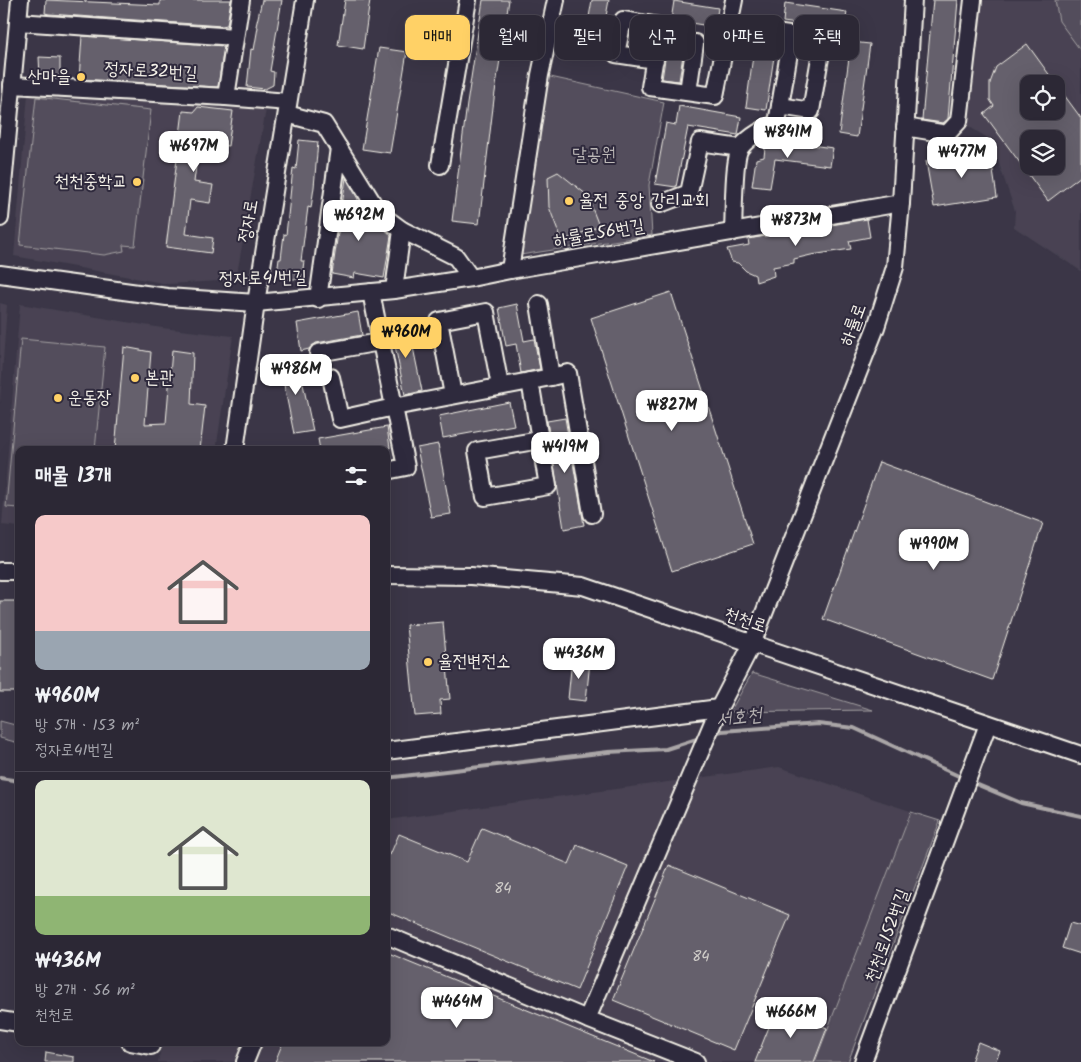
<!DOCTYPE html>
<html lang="ko">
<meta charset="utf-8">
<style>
:root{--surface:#2c2835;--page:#34303d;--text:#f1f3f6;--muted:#a6a6ad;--line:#484450;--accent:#ffd166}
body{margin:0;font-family:Kalam,"Poor Story",sans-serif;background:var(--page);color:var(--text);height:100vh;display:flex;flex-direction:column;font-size:19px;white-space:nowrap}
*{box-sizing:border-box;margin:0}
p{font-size:16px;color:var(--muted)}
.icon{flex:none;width:28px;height:28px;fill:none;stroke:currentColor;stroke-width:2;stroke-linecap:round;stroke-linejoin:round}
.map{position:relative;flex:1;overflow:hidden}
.panel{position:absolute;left:15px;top:446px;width:375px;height:600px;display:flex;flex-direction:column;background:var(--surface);border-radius:10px;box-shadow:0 5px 20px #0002,0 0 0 1px var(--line)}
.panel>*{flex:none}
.top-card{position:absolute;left:405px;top:15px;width:475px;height:45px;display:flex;gap:10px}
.controls{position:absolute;left:1020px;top:75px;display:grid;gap:10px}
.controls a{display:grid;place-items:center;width:45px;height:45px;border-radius:10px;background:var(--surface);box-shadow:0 5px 20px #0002,0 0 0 1px var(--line);font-size:25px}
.price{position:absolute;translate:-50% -42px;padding:0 11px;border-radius:10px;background:#fff;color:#222;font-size:16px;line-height:32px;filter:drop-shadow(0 1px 2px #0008)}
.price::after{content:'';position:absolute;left:50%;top:30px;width:15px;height:11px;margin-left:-8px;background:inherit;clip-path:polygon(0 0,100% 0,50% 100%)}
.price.current{background:var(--accent);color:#111}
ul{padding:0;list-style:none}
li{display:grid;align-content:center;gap:10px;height:265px;padding:0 20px}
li+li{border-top:1px solid var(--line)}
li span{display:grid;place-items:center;height:155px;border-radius:10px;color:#555}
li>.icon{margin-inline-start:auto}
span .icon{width:90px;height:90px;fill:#fffc;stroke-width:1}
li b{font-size:21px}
h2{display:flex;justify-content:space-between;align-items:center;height:60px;padding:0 20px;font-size:21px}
.tag{padding:0 18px;border-radius:10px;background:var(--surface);box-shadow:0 5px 20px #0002,0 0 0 1px var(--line);font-size:18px;line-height:45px}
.tag.current{background:var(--accent);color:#111}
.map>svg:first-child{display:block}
.built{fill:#484352;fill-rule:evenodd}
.green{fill:#534e5c;stroke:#a4a0a2}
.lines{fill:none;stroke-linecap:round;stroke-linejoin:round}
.stream{stroke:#aaa6a7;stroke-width:4}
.building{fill:#65616c;stroke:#f4f1e8;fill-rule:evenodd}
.minor-casing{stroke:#f4f1e8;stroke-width:20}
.minor{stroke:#2f2a3d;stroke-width:16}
.poi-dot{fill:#ffd166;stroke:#2f2a3d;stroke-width:2}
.labels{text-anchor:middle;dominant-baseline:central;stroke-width:4;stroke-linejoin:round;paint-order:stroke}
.number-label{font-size:15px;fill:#d0cdc9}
.street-label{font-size:18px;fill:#f4f1e8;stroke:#2f2a3d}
.poi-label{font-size:18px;fill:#f4f1e8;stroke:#2f2a3d;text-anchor:start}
.park-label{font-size:18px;fill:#bcb8b7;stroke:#2f2a3d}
.water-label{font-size:19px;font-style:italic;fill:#b6b2b2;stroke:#2f2a3d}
</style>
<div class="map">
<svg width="1081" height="1062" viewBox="0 0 1081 1062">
<rect width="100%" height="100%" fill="#3b3647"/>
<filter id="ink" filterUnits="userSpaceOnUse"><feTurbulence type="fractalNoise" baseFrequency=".02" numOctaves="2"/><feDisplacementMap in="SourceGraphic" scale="10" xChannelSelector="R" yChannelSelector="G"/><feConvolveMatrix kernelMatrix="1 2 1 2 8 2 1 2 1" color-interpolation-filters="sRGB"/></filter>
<g filter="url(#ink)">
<g class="built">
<path d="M 983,0 L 1081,0 L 1081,271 L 1014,227 L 1015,211 L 991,140 L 968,126 ZM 1029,84 L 1056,84 L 1056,111 L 1029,111 ZM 1029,139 L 1056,139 L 1056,166 L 1029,166 Z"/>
<polygon points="28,94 266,109 236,280 168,284 14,256"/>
<polygon points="0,303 7,305 0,403"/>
<polygon points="20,304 162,328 233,336 216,450 19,450 19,527 2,525"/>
<polygon points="779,767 940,821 849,1062 158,1062 162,1043 386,1042 386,820"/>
</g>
<g class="green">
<polygon points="1055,0 1081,0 1081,51 1059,21"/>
<polygon points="546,76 664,102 649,185 652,235 520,255"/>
<polygon points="36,97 151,110 135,246 123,245 124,251 104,255 20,245"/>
<polygon points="21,339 105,347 95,450 19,450 19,508 6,507"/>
<polygon points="752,673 873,710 730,712"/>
<polygon points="0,721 19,726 19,743 0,738"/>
<polygon points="911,812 940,821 848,1062 815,1062"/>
</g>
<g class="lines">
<g class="stream">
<polyline points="714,733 722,731 818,724 854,728 963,778"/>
<polyline points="0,778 19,781"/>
<polyline points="386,778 608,752 666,749 700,738"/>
<polyline points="971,782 1021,803 1081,816"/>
</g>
</g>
<g class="building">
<polygon points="46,0 160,5 160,0 231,0 227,25 222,26 49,14 45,13"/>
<polygon points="262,0 282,0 270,71 274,72 273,85 265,89 247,87 251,49 254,50 258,27 256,26"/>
<polygon points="345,0 370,0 363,49 338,45"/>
<polygon points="483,0 509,0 494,99 479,224 452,221 467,104"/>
<polygon points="592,0 609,0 599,54 583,51"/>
<polygon points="933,0 958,0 948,119 943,123 922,120"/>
<polygon points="674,1 718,8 715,27 691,23 689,35 685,42 679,81 662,79"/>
<polygon points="785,3 847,12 844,30 783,22"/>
<polygon points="82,36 224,46 218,87 79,79"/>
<polygon points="755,41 776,43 766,110 746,107"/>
<polygon points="851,42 870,44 857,137 839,134"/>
<path d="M 1027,44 L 1056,84 L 1029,84 L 1029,111 L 1056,111 L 1056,84 L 1081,118 L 1081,176 L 1048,201 L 984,114 L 994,106 L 990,100 L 990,83 L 996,67 ZM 1029,139 L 1056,139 L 1056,166 L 1029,166 Z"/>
<polygon points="379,48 407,52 390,153 362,149"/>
<polygon points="39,57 60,58 60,78 40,77"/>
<polygon points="679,106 741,117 738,135 688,127 676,187 655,184 666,123 676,125"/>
<polygon points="198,107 233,111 228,146 199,142 194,182 213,185 210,203 190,200 186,234 213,238 211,253 166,247 183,111 194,112"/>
<polygon points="766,139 833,148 830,166 775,159 770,188 752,186 756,159 764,157"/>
<polygon points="299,140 318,142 314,187 311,208 308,207 301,261 304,261 302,276 298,279 283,279 277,274 279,259 281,259 284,234 286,235 293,168 296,169"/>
<polygon points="990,151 997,197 934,207 926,161"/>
<polygon points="558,172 587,195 599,226 562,241 549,207 548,177"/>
<polygon points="346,178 358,199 357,210 363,211 361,221 377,224 389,233 391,236 384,278 355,273 354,278 332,274"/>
<polygon points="867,219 870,237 849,241 851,249 811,255 794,259 794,263 773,267 774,276 756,282 755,275 746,271 738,263 732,262 727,249 749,245 748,239"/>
<polygon points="671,292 753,544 672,571 591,318"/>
<polygon points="517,304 524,341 534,339 540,369 521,373 516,344 506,346 499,308"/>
<polygon points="358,312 362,335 316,343 309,349 301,351 297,323"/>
<polygon points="408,323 422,391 405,395 391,326"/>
<polygon points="124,347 151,352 145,424 166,423 172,350 193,353 191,404 205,406 200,450 115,450"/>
<polygon points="297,356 313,431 294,434 279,360"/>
<polygon points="509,402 514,425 443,438 439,416"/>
<polygon points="565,418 584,525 564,529 547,421"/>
<polygon points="387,427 390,448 380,450 320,450 318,439"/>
<polygon points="438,444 451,514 431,517 417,448"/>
<polygon points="879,462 1043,523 992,680 823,619"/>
<rect x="0" y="601" width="18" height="91"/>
<polygon points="443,622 450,699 440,700 441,714 415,716 406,625"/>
<polygon points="572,659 590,661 586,701 568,699"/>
<polygon points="482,828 569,864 577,845 628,866 577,990 386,911 386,853 390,855 399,834 467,862"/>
<polygon points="669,865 790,915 734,1050 613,1000"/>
<polygon points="1070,923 1081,926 1081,954 1062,948"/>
<polygon points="386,952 654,1062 275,1062 283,1042 386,1042"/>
<polygon points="777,1007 827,1028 814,1062 755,1062"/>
<polygon points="978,1042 1000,1051 995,1062 971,1062"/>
<polygon points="46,1052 74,1057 74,1062 45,1062"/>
</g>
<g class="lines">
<g class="minor-casing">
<g id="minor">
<polyline points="18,22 235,37"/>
<path d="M 729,26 L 823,40 L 811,111 L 780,106 L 777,123 C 764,129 751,135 741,147 C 733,157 734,216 733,232"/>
<polyline points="655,60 616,54 623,20 660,26 650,87 715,96 734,0"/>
<polyline points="12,85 226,97 288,102"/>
<polyline points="688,92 695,43"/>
<polyline points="226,97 241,0"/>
<polyline points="780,106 792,35"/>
<polyline points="287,114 324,124 379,213 402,230 456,257 471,278"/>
<polyline points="905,127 947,134 959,121 973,0"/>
<polyline points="440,165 468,0"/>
<polyline points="660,204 689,193 700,142 740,148"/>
<polyline points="0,218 20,0"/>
<polyline points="510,270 540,75 556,0"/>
<polyline points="0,274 167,297 256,303 394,290 471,278 510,270 901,203"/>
<polyline points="394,290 402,230"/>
<polyline points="371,292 406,467 386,471"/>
<polyline points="318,299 339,148"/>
<polyline points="318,353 380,342"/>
<polyline points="331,377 340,419 394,407 551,377 539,304"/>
<polyline points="551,377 568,373 592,514"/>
<polyline points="530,381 548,486 485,497 477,451 540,440"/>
<polyline points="453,395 439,321 486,312 500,386"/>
<polyline points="235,450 256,303 305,0"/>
<polyline points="0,571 19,571"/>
<polyline points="386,575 471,576 583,586 1081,755"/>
<polyline points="386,751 719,708"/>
<polyline points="386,935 587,1019"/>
<polyline points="0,1020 19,1023"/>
<polyline points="130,1042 151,1046"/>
<polyline points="245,1062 253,1042"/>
<polyline points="696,1062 587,1019 719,708 752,644 876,327 895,267 901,203 913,0"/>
<polyline points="863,1062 988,724"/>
</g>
</g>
<use href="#minor" class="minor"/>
</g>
</g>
<g class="poi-dot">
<circle cx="81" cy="77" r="5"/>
<circle cx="137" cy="182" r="5"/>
<circle cx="569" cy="201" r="5"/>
<circle cx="135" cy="378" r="5"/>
<circle cx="58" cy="398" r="5"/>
<circle cx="428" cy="662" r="5"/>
</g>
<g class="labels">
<g class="number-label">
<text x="503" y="889">84</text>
<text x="701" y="957">84</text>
</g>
<g class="street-label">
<text transform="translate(151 72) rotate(3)">정자로32번길</text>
<text transform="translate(249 221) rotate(-80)">정자로</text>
<text transform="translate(599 234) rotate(-10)">하률로56번길</text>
<text transform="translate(263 279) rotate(-1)">정자로41번길</text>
<text transform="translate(854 325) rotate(-70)">하률로</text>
<text transform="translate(745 621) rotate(19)">천천로</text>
<text transform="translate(888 936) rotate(-70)">천천로152번길</text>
</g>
<g class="poi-label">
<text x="71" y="77" text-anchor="end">산마을</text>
<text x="127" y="182" text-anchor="end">천천중학교</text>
<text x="579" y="201">율전 중앙 강리교회</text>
<text x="145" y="378">본관</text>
<text x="68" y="398">운동장</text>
<text x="438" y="662">율전변전소</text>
</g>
<g class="park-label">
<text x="594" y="155">달공원</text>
</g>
<g class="water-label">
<text transform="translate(739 718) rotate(-7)">서호천</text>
</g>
</g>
</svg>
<div class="controls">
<a><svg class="icon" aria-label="locate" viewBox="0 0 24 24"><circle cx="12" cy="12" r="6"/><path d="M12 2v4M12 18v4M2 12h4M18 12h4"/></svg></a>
<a><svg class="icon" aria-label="layers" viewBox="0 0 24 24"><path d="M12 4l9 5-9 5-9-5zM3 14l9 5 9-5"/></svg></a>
</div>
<b class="price" style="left:788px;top:159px">₩841M</b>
<b class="price" style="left:194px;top:173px">₩697M</b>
<b class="price" style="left:962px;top:179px">₩477M</b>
<b class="price" style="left:359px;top:242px">₩692M</b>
<b class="price" style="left:796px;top:247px">₩873M</b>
<b class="price current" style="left:406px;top:359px">₩960M</b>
<b class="price" style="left:296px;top:396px">₩986M</b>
<b class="price" style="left:672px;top:432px">₩827M</b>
<b class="price" style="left:565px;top:474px">₩419M</b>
<b class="price" style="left:934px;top:571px">₩990M</b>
<b class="price" style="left:579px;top:680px">₩436M</b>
<b class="price" style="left:457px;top:1029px">₩464M</b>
<b class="price" style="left:791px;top:1039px">₩666M</b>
<div class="top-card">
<a class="tag current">매매</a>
<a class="tag">월세</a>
<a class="tag">필터</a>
<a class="tag">신규</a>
<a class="tag">아파트</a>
<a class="tag">주택</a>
</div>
<section class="panel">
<h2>매물 13개<svg class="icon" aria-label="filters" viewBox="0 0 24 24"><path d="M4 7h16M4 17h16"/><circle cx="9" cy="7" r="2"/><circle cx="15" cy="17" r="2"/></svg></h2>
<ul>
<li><span style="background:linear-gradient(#f6c9c9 75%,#9aa5b1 0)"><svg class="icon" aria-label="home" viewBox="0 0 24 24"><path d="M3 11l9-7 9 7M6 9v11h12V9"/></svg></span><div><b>₩960M</b><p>방 5개 · 153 m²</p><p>정자로41번길</p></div></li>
<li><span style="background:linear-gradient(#dfe7d0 75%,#8fb573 0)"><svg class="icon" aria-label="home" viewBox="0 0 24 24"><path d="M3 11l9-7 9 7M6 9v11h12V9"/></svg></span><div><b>₩436M</b><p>방 2개 · 56 m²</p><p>천천로</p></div></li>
</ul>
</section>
</div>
